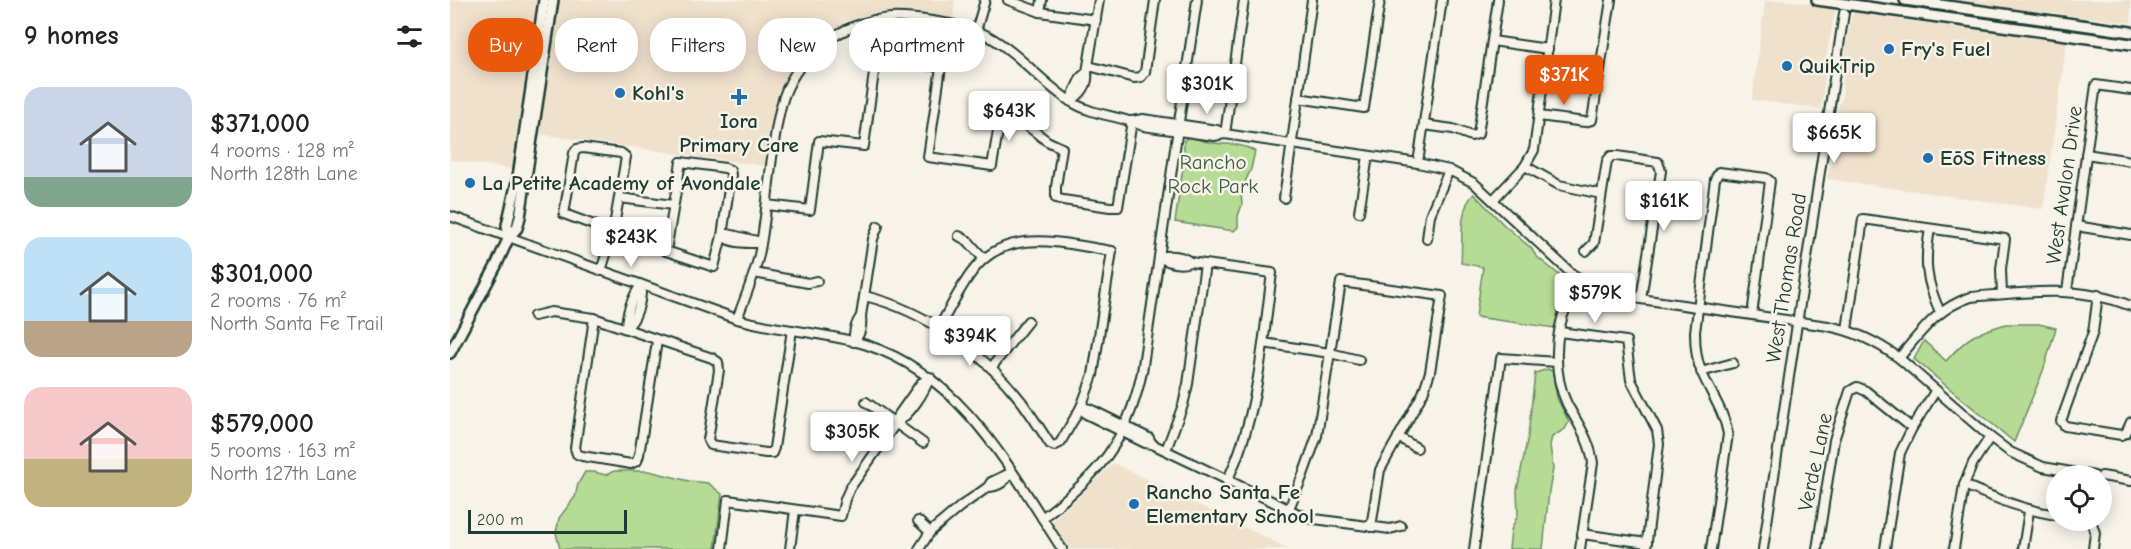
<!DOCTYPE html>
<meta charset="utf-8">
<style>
:root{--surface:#fff;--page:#f6f6f6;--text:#222;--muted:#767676;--accent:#ea580c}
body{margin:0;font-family:"Comic Neue",sans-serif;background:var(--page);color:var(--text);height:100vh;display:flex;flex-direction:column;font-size:22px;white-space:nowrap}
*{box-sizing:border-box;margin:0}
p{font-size:20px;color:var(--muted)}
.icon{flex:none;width:33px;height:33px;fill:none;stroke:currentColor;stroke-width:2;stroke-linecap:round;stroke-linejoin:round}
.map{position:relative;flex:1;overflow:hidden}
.drawer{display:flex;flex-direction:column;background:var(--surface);width:450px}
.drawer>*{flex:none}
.hud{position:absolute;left:18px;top:18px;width:570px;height:54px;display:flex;gap:12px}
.controls{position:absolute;left:1596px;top:465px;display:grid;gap:12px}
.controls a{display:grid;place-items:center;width:66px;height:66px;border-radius:50%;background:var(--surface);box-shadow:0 3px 15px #0003;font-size:30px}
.scale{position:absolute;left:18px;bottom:15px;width:159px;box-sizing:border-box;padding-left:6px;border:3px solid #1f3d34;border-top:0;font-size:16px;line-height:21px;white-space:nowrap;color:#1f3d34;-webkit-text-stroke:4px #f7f3e8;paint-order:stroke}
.price{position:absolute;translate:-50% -51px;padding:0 14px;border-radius:6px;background:#fff;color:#222;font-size:20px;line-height:39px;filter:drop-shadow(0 2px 3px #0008)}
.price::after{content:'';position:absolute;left:50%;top:36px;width:18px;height:14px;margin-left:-9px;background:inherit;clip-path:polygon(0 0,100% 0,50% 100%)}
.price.current{background:var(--accent);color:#fff}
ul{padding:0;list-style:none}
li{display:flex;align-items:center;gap:18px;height:150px;padding:0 24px}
li span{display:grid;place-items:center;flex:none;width:168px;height:120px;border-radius:18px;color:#555}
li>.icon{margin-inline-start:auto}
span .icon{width:72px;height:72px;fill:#fffc;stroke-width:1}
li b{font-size:26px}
h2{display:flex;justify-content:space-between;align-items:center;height:72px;padding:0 24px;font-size:26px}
.pill{padding:0 21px;border-radius:24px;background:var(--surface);box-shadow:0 3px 15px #0003;font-size:21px;line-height:54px}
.pill.current{background:var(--accent);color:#fff}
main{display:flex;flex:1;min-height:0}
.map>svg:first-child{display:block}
.built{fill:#f0e1cd}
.green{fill:#b6db95;stroke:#6a8c64;stroke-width:1.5}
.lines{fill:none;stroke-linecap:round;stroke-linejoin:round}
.minor-casing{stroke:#1f3d34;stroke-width:12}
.major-casing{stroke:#1f3d34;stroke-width:14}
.minor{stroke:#f7f3e8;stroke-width:8}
.major{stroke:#f7f3e8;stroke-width:9}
.poi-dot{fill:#1f6fb2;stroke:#f7f3e8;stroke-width:2}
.labels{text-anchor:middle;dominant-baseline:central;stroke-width:5;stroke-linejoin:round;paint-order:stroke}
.poi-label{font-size:21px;font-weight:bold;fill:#1f3d34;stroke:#f7f3e8;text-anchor:start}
.park-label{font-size:21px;fill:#3d5d47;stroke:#f7f3e8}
.street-label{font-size:21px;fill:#1f3d34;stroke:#f7f3e8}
</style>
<main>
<section class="drawer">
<h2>9 homes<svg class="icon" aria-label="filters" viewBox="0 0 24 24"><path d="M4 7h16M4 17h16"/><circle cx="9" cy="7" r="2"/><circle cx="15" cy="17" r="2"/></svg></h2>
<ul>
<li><span style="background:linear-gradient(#c9d6e8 75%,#7fa58c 0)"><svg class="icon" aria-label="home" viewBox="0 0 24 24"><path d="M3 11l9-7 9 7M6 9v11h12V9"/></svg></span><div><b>$371,000</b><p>4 rooms · 128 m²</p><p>North 128th Lane</p></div></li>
<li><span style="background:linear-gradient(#bfe0f5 70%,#b9a48a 0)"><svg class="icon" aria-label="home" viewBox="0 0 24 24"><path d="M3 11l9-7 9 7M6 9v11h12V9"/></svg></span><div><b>$301,000</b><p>2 rooms · 76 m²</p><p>North Santa Fe Trail</p></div></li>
<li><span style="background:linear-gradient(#f6c9c9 60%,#c2b280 0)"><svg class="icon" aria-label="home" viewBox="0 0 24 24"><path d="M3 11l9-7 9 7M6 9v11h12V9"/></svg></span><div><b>$579,000</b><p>5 rooms · 163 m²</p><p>North 127th Lane</p></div></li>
</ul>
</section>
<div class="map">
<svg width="1681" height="549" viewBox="0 0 1681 549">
<rect width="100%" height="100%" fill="#f7f3e8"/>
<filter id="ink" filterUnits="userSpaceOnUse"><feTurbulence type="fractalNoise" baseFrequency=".0167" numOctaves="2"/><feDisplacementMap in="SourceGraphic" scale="12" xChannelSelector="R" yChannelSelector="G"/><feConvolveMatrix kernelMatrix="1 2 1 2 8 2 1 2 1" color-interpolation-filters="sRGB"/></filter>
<g filter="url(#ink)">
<g class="built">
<polygon points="0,0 89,0 79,63 75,70 72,119 62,169 0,160"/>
<polygon points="108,0 505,0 503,18 462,12 431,12 411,16 393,23 362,45 341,71 327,102 316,166 88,134 93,96 99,79"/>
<polygon points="1334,0 1377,6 1383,9 1385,12 1376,57 1377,65 1371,109 1302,100 1315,1"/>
<polygon points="1501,0 1681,0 1681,23"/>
<polygon points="1410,11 1423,16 1512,28 1529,28 1598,40 1617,40 1593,209 1377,179 1388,127 1387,108 1392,98 1394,62 1401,18 1404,12"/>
<polygon points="663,463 839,549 841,549 619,549 603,525 603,519 628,498"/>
</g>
<g class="green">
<path d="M 739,137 C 746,138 752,141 758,142 C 777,146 785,141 805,151 L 801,169 L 791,191 L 792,205 L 788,216 L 788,227 L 784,231 L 725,222 C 728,201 731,181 734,160 C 735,153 733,147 734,140 Z"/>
<path d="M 1024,194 L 1054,225 L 1081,248 L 1086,256 L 1118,282 L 1120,286 L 1110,309 L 1105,328 L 1026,317 L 1033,267 L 1011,263 C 1013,244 1008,207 1024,194 Z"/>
<path d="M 1556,324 L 1589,324 L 1606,328 L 1593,371 L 1564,442 L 1464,359 L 1474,341 L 1496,361 C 1518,336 1525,333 1556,324 Z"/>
<polygon points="1098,369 1103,372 1107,398 1119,422 1115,429 1102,437 1100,445 1103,469 1099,491 1093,549 1059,549 1061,530 1068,514 1067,490 1078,436 1085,373"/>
<polygon points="164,471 199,471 239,481 258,483 272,494 265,549 110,549 106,533 109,518 125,497 128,484 135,472 144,472 156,475"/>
</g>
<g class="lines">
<g class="minor-casing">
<g id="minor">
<polyline points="558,0 590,12 646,20"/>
<polyline points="590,12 592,0"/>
<polyline points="424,20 424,51 426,58"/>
<polyline points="526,31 535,0"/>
<polyline points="1042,41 1098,49"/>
<polyline points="426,58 491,67 478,157 542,166 549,125 553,113 562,114 597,141 612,148 606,187 606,198 613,200 660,207 668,207 682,121"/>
<polyline points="639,66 684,78 691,77 695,72 705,0"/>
<polyline points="848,98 914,108 930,0"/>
<path d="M 620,101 C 631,95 639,85 637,72 L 649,0"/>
<polyline points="620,101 631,77 637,72"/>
<polyline points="1089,116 1135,122 1142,120 1161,0"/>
<polyline points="682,121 693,119 767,130 775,134"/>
<polyline points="974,125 1003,129 1021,136 1028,134 1048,0"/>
<polyline points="775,134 794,0"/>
<polyline points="1636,154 1681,161"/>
<polygon points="231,162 275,168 280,170 281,175 272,236 264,267 216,251"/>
<polyline points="968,163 992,0"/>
<polyline points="1075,166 1109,185 1151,194"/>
<polyline points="170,198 223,205"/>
<polyline points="834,198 862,0"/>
<polyline points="1043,200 1075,166 1084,150 1104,0"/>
<polyline points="317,205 360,210 369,141 414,146 426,58 430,43 429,28 424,20"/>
<polyline points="909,212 918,156"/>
<path d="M 0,216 L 287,319 C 330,331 375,332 417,345 C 514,377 560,470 612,549"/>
<polyline points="1626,226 1681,235"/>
<path d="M 1480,229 C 1474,263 1476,281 1490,312"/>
<path d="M 272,236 C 282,244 298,243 311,243"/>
<polyline points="272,236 278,234 307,241"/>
<polyline points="509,236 518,241 534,259"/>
<polyline points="977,239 980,215 999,170"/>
<polyline points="1136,251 1144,243 1157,161 1161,156 1167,156 1208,162 1211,171 1191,299"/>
<path d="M 709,257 C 719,255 732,255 740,262 L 822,273 C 813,342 808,417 777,481"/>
<path d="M 709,257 C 718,262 730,266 740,262"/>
<polyline points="151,271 163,232 176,157 171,153 133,148 127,149 124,153 114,214 163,232"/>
<polyline points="304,273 358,283 367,281"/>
<polyline points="1617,291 1646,85 1681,90"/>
<polyline points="1648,295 1643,332 1611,421 1615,426 1671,435 1676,433 1681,422"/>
<path d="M 415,296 C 476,311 533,352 572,402 C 582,416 591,430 600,444 L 604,446 L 610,443 L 631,407 L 643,375 L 662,251 C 614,244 556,225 522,272 C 509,289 500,309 489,327"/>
<polyline points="84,316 101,312 144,318 262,358 268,362 269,370 258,440 261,445 316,453 322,453 324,448 342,330"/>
<polyline points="144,318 125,448 127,454 132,456 181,464 187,461 189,455 207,341"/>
<path d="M 287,319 C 295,298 304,277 309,255 C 319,206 319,154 331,106 C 344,56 390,22 441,18 C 454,17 468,19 482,21 C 501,24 520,27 538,36 C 569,53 591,82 620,101 C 643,116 669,115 693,126 L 764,136 L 775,134 L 968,163 L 999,170 L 1024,183 L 1122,274 L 1148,289 L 1191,299 L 1378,326 C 1405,331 1427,342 1449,358 L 1540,437 L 1560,452 L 1593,467 L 1644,476"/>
<path d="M 176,328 C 187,319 192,300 191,285"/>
<path d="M 176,328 C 176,314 182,297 191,285"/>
<polyline points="1397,330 1413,219 1555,239 1551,269 1552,294"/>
<polyline points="1110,332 1176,341 1181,380 1207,430 1209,444 1196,549"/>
<path d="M 404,342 C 411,333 412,327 411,316 L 423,239 L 428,226"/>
<path d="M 404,342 C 403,331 405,324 411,316"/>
<polyline points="813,343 880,353 909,360"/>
<path d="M 1449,358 C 1471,332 1487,308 1521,297 C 1576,292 1628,285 1681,306"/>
<polyline points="541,368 578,321"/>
<polyline points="1251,372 1283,363"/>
<polyline points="416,402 473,443"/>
<polyline points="631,407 636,414 695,443 702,444 857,518 940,529 951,526"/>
<polyline points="631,407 640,409 699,438 702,444"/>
<polyline points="446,423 447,417 471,383 480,378"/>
<polyline points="948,437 967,448"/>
<polyline points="716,450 733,405 738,384 755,264"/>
<polyline points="1652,476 1681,481"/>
<path d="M 1514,485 C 1545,498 1573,510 1606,515"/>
<path d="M 538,487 C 549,487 555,481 561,473"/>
<polyline points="838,511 853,475 867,436 891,282 992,296 980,372 973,393 930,470 921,527"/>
<path d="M 592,518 C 648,475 677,443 692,372 L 747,0"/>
<polyline points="1641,520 1645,533 1643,549"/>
<polyline points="468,521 480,532"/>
<polyline points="1132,534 1197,543"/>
<path d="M 272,549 L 278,500 L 391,516 L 395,499 L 400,488 L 446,423 C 460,415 474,393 480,377"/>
<polyline points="340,549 345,510"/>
<polyline points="469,549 480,532 511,506 538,487 541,482 562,472"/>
<polyline points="1024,549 1051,358 1107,362"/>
<path d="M 1130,549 L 1143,463 C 1140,440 1128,424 1117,404 C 1103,375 1104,334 1117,305 C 1121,297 1126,289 1131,281"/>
<path d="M 1261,549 L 1278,434 C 1274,411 1261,394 1252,373 C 1246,360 1245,346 1245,332 L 1265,179 L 1269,172 L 1316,178 L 1320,181 L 1302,315"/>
<polyline points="1313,549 1394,13"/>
<polyline points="1367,549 1384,440 1400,391 1407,387 1416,391 1462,428"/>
<polyline points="1435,549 1450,453 1462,428 1486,390"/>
<polyline points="1504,549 1514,485 1523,463 1540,437"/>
<polyline points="1573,549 1579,511"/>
</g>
</g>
<g class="major-casing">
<g id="major">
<polyline points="1367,0 1681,44"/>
<polyline points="1455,0 1681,32"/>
<polyline points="59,237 57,225 68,177 94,0"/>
<polyline points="0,353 46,266 59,237 67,228 70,217 103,0"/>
</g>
</g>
<use href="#minor" class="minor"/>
<use href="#major" class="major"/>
</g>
</g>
<g class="poi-dot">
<circle cx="1439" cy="49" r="6"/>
<circle cx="1337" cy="66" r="6"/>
<circle cx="170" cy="93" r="6"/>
<path d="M286 88h6v6h6v6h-6v6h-6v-6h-6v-6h6z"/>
<circle cx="1478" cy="158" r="6"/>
<circle cx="20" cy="183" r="6"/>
<circle cx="684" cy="504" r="6"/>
</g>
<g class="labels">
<g class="poi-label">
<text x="1451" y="49">Fry's Fuel</text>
<text x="1349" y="66">QuikTrip</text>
<text x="182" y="93">Kohl's</text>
<text x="289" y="121" text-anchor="middle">Iora<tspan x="289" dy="24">Primary Care</tspan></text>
<text x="1490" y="158">EōS Fitness</text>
<text x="32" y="183">La Petite Academy of Avondale</text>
<text x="696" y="492">Rancho Santa Fe<tspan x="696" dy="24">Elementary School</tspan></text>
</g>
<g class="park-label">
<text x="763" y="162">Rancho<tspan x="763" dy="24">Rock Park</tspan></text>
</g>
<g class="street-label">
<text transform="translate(1614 185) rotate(-82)">West Avalon Drive</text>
<text transform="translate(1336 278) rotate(-81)">West Thomas Road</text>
<text transform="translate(1365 462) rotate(-78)">Verde Lane</text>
</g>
</g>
</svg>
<div class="controls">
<a><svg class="icon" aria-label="locate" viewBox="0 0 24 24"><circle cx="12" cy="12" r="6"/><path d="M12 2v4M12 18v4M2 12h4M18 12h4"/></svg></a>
</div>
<div class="scale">200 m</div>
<b class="price current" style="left:1114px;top:106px">$371K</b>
<b class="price" style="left:757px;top:115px">$301K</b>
<b class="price" style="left:559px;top:142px">$643K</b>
<b class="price" style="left:1384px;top:164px">$665K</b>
<b class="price" style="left:1214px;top:232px">$161K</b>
<b class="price" style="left:181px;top:268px">$243K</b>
<b class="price" style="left:1145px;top:324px">$579K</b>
<b class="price" style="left:520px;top:367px">$394K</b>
<b class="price" style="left:402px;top:463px">$305K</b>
<div class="hud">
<a class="pill current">Buy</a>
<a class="pill">Rent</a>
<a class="pill">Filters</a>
<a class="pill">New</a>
<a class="pill">Apartment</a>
</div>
</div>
</main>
